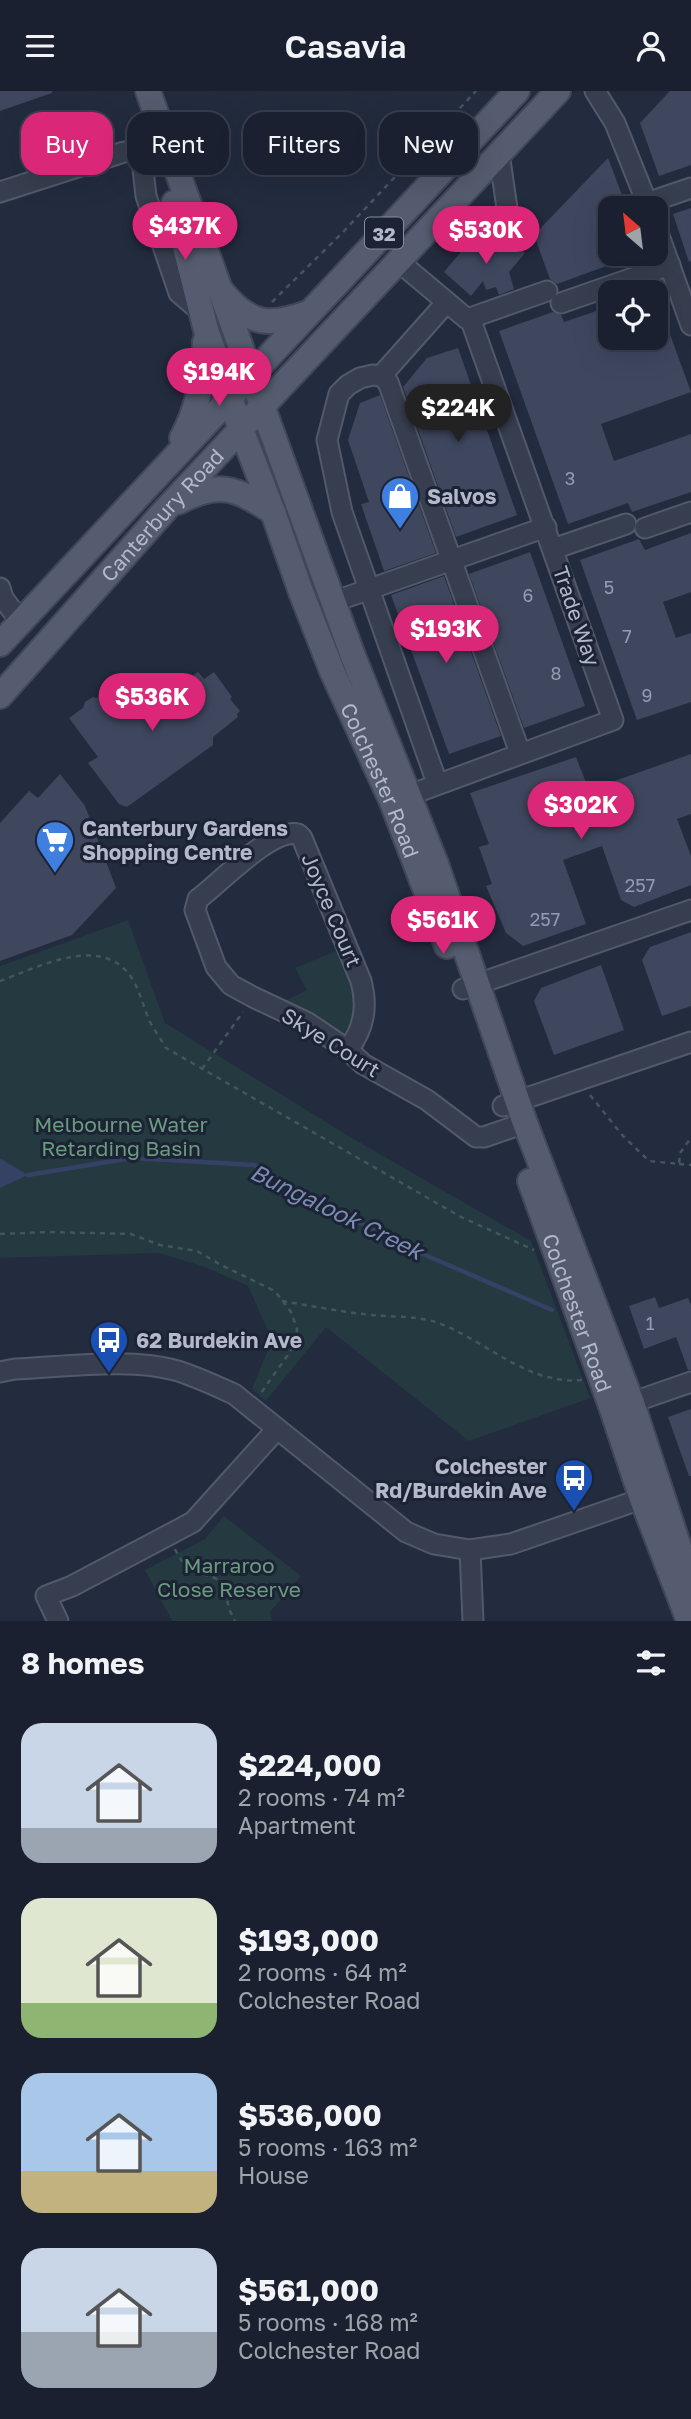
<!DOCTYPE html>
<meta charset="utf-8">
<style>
:root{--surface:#1a202f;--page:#232837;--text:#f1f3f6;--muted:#9fa3aa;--line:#383e4b;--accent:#db2777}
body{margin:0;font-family:"Golos Text",sans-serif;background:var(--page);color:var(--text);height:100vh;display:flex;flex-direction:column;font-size:26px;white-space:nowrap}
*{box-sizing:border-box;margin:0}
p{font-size:23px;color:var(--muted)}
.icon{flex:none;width:38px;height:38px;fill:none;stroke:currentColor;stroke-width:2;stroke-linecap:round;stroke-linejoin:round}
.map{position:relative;height:1530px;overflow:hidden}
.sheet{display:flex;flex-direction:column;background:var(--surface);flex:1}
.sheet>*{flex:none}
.hud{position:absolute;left:21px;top:21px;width:649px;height:63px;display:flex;gap:14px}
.needle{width:46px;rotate:332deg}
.tools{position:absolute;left:598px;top:105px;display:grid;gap:14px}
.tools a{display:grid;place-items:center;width:70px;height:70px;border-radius:14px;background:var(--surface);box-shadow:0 7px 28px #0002,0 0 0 2px var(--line);font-size:35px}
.price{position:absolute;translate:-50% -60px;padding:0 16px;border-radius:24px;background:var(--accent);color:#fff;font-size:23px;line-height:46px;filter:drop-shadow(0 2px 4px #0008)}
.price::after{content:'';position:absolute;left:50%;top:42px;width:21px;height:16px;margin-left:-10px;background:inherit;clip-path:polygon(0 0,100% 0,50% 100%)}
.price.active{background:#222;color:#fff}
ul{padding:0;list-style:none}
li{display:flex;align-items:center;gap:21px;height:175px;padding:0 21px}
li span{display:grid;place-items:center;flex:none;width:196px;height:140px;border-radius:21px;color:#555}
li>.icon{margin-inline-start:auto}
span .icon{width:84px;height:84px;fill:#fffc;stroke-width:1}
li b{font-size:30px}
h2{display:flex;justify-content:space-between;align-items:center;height:84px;padding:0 21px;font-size:30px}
.tag{padding:0 24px;border-radius:21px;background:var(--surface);box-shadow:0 7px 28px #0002,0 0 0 2px var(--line);font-size:24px;line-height:63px}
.tag.active{background:var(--accent);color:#fff}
header{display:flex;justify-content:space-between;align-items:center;height:91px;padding:0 21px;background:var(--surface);font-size:32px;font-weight:600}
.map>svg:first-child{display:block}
.green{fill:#253940}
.water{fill:#354165}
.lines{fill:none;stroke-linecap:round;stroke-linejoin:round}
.stream{stroke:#354165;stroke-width:4.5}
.building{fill:#3f475f}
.minor-casing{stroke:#52596a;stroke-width:23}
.major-casing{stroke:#404758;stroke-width:28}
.path{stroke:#43565d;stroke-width:2.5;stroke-dasharray:5 5;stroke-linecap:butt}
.minor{stroke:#373e4f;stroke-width:19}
.major{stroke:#555c6f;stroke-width:24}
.labels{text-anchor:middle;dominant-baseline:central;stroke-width:6;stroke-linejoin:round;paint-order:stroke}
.number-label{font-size:18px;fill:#969caf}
.shield{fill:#1c2334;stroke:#868c9d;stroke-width:2}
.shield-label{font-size:19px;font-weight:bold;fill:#b3b9ca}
.poi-label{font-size:21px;font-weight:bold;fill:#b3b9ca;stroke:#1c2334;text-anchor:start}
.street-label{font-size:21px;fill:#b3b9ca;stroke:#1c2334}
.park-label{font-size:21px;fill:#699c7c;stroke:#1c2334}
.water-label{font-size:23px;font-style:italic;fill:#7a8ab2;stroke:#1c2334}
</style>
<header><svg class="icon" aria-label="menu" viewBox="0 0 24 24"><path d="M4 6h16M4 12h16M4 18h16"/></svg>Casavia<svg class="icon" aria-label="person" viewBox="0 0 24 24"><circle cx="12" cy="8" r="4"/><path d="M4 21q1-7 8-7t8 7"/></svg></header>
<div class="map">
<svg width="691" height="1530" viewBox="0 0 691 1530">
<rect width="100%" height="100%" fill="#232b3f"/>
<g class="green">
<polygon points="128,829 165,932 352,1047 531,1150 590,1307 469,1350 326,1236 266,1310 252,1298 272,1249 248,1195 205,1176 159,1162 0,1167 0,875"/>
<polygon points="336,860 350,892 356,920 343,945 285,910 307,899 295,877"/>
<polygon points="224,1425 301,1485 270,1521 272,1530 172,1530 145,1479 205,1448"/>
</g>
<polygon class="water" points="0,1068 1,1068 28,1084 0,1097"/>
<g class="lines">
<polyline class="stream" points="28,1084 132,1067 254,1074 322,1113 423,1163 552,1219"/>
</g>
<g class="building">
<polygon points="0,0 52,0 52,2 0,20"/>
<polygon points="670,0 691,0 691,74 659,85 640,32"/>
<polygon points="608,67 627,117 611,117 611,163 637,164 557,193 550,188 534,144"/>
<polygon points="691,117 691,170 689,171 673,123"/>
<polygon points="506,147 525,162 509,181 514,198 499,204 496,196 486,199 483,190 471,205 444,181 466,155 492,152"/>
<polygon points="656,205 691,301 601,333 614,370 691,343 691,401 632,421 628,412 568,433 499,240 553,221 561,224 564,231 611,215 611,247 656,247"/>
<polygon points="458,257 517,424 456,446 403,296 427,267"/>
<polygon points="380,304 436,462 384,480 361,413 369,411 348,349 360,312"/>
<polygon points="691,442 691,501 663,511 676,547 691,542 691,611 637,629 580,469 639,448 645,459"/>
<polygon points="530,461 585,615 524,637 469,483"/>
<polygon points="444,485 501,645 449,663 391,504"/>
<polygon points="198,581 204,588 214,581 232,606 230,608 240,620 237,623 238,626 213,646 213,654 127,716 119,713 88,672 98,666 69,627 83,617 85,611 93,606 97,607 112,596 131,621 136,591 152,593 148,617"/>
<polygon points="691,663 691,723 677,728 691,765 691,794 634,816 621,809 602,755 563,769 586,833 523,855 506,842 486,795 492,793 479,756 489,753 470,702 576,666 589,699"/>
<polygon points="60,683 85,715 116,797 72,844 0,870 0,732 29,700 38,707"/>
<polygon points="691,841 691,915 662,925 642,869 650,856"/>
<polygon points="601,874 624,939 554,964 534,910 541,897"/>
<polygon points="655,1206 659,1217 688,1207 691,1214 691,1279 688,1279 676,1246 644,1258 629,1215"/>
<polygon points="691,1318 691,1385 689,1385 668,1326"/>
</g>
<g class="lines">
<g class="minor-casing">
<g id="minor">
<polyline points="595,0 615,32 649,117"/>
<polyline points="157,27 142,69 146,105 179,202 199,219"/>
<polyline points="0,101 124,61 148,57"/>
<polyline points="647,112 691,97"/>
<polyline points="656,136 691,234"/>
<path d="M 428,138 C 456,143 483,148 509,131 L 499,62"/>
<polyline points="561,212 670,174"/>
<polyline points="470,227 547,200"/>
<polyline points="381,285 446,212"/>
<polyline points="645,437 691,421"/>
<polyline points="553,458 626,433"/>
<polyline points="0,497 3,507 20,530"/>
<polyline points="333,511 546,436"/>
<polyline points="437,692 342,421 327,349 339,303 348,294 360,287 373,284 381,285 388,291 520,662"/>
<polyline points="396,709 613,629 470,227 467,228 398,170"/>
<polyline points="463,898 691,819"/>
<path d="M 348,959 C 364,937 368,916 361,890 L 302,747 L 298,743 C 271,737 220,792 198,808 L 195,819 L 216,876 L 231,894 L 253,906 L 308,932 L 348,959 L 363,973 L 427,1009 L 476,1046 L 484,1046 L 525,1032"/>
<polyline points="503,1015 691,951"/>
<path d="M 0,1281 L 15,1278 C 64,1276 131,1266 178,1280 C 197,1286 216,1295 234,1303 L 406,1441 L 434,1453 L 470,1459 L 511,1453 L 653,1404"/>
<polyline points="619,1316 691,1291"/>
<polyline points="470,1459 473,1530"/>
<polyline points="58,1530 46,1505 72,1495 193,1431 277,1338"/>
</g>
</g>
<g class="major-casing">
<g id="major">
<polyline points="148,0 353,565 436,773 525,1032 632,1312 691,1493"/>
<path id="s1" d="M 174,112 L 206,239 L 241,338 L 273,421 L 301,501 L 332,580 L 392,711 L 447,855"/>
<path d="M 223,202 C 250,234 269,236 308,222"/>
<path d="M 182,347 C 198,318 204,284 205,251"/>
<path d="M 178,411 C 219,389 236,397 273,421"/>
<polyline points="0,553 517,0"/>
<path id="s2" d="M 0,605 L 167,417 L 558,0"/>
<path id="s3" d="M 530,1090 L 612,1318 L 642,1408 L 689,1530"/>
</g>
</g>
<g class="path">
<polyline points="272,211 344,140 476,0"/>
<path d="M 0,890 C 39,876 104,841 133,889 C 140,901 144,917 149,929 C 154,939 161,948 166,957 L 461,1126 L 534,1159"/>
<polyline points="202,978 243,921"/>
<polyline points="590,1004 623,1045 649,1070 679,1073 680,1062 691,1047"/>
<polyline points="679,1073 691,1074"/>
<polyline points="0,1143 49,1141 131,1143 160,1154 197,1160 221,1174 275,1200 291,1221 297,1238 296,1246 292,1258 261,1302"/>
<path d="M 282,1210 C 312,1215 342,1221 372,1224 C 392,1226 417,1225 436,1231 C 486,1249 526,1294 582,1289"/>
<path d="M 175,1458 C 193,1494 201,1475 224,1493 L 229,1518 L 235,1530"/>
</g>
<use href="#minor" class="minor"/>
<use href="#major" class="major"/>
</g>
<defs>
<g id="shop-pin" transform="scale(2.0125)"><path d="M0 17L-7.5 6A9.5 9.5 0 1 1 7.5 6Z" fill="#3f7fe0" stroke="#1c2334"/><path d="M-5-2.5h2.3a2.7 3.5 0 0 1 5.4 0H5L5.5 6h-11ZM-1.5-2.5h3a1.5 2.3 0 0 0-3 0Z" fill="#fff"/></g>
<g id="supermarket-pin" transform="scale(2.0125)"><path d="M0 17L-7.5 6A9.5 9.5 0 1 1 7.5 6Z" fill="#3f7fe0" stroke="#1c2334"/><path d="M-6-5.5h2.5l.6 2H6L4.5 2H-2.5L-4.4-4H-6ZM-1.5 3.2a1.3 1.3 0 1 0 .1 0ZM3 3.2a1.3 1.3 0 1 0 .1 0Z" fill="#fff"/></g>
<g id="bus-pin" transform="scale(2.0125)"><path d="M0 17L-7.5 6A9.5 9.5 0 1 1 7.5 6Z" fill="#1a4fb4" stroke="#1c2334"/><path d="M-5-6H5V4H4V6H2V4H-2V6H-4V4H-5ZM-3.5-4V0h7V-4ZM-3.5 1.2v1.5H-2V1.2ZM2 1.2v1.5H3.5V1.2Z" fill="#fff"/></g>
</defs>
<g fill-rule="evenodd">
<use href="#shop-pin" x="400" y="405"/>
<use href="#supermarket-pin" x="55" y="749"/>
<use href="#bus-pin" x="109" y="1249"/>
<use href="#bus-pin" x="574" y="1387"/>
</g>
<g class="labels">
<g class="number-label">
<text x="570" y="387">3</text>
<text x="609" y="496">5</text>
<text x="528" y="504">6</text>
<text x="627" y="545">7</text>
<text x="556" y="582">8</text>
<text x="647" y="604">9</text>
<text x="640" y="794">257</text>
<text x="545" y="828">257</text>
<text x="650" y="1232">1</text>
</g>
<rect class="shield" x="365" y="126.5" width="38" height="31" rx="5"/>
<g class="shield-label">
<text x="384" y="142">32</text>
</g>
<g class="poi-label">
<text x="427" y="405">Salvos</text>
<text x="82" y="737">Canterbury Gardens<tspan x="82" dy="24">Shopping Centre</tspan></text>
<text x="136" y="1249">62 Burdekin Ave</text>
<text x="547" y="1375" text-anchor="end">Colchester<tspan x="547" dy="24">Rd/Burdekin Ave</tspan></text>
</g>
<g class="street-label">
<text stroke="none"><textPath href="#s2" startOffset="243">Canterbury Road</textPath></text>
<text transform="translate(577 525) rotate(71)">Trade Way</text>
<text stroke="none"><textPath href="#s1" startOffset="614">Colchester Road</textPath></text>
<text transform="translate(332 819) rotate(67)">Joyce Court</text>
<text transform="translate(331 951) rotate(32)">Skye Court</text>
<text stroke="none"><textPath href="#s3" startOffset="140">Colchester Road</textPath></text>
</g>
<g class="park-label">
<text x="121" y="1033">Melbourne Water<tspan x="121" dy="24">Retarding Basin</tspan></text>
<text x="229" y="1474">Marraroo<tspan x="229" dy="24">Close Reserve</tspan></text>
</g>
<g class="water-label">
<text transform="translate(337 1120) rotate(26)">Bungalook Creek</text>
</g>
</g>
</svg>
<div class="tools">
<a><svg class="needle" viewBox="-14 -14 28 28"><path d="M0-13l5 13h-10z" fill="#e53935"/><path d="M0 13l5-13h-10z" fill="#9fa3aa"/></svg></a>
<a><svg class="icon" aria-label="locate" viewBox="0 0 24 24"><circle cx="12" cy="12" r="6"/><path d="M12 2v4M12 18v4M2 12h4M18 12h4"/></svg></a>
</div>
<b class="price" style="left:185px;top:171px">$437K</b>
<b class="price" style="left:486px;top:175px">$530K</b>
<b class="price" style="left:219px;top:317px">$194K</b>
<b class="price active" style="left:458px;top:353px">$224K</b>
<b class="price" style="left:446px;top:574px">$193K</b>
<b class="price" style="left:152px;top:642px">$536K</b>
<b class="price" style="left:581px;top:750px">$302K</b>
<b class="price" style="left:443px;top:865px">$561K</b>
<div class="hud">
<a class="tag active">Buy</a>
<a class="tag">Rent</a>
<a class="tag">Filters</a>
<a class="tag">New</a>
</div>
</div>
<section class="sheet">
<h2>8 homes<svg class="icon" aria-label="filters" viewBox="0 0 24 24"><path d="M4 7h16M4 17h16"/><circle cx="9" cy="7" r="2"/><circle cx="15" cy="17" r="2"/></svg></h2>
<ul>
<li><span style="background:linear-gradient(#c9d6e8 75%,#9aa5b1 0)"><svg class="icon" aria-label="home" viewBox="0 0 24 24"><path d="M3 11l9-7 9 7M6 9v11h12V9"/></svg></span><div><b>$224,000</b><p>2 rooms · 74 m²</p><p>Apartment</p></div></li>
<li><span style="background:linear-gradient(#dfe7d0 75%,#8fb573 0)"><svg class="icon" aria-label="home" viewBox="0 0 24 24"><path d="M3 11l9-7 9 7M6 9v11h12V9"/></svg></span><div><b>$193,000</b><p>2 rooms · 64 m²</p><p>Colchester Road</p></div></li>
<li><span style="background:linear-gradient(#a9c7e8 70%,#c2b280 0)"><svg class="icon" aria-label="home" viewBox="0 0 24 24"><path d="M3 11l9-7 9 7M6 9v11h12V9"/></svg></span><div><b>$536,000</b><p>5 rooms · 163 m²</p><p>House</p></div></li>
<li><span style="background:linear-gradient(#c9d6e8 60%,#9aa5b1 0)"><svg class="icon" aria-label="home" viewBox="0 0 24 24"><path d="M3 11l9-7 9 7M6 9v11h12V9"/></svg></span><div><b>$561,000</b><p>5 rooms · 168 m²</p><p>Colchester Road</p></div></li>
</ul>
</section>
